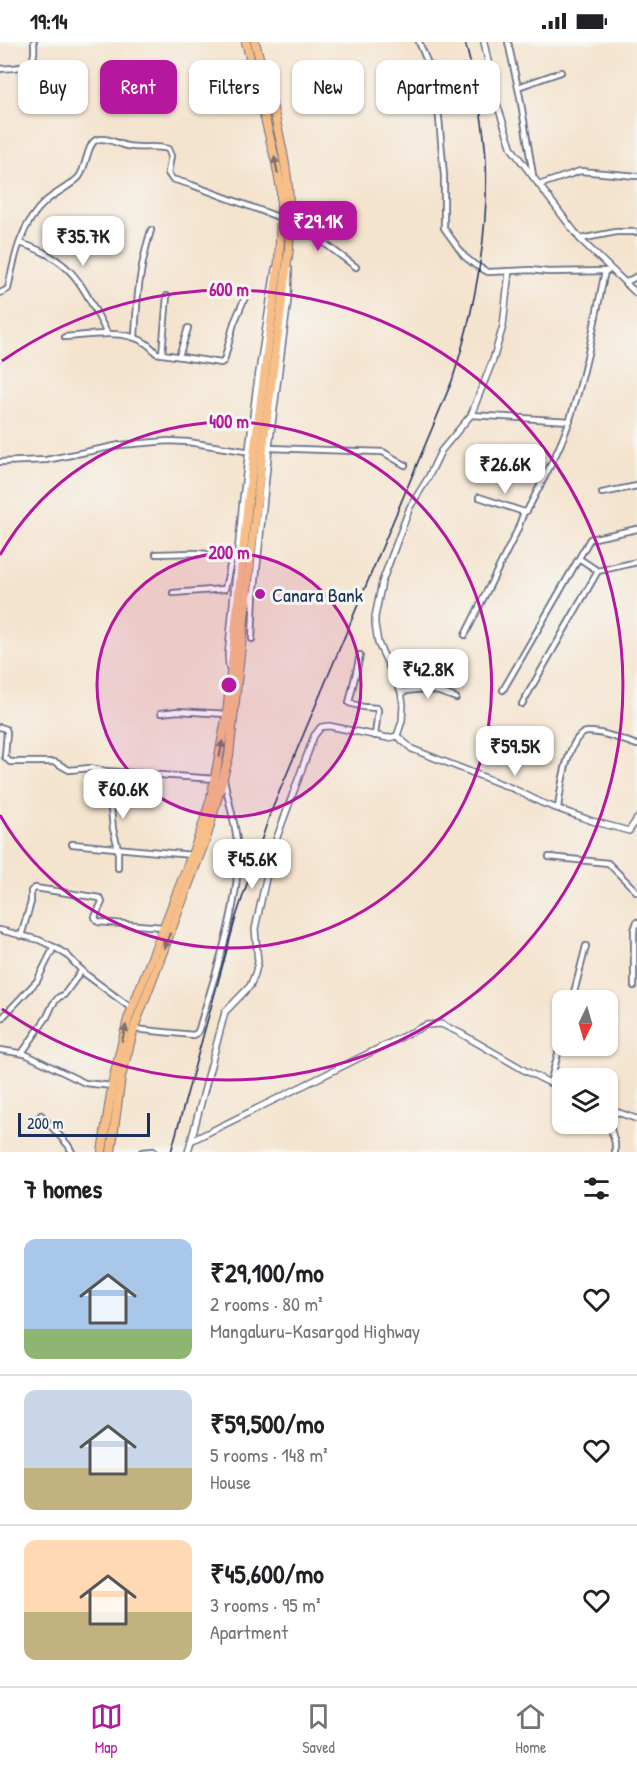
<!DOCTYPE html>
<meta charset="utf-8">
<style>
:root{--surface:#fff;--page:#f6f6f6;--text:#202124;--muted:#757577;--line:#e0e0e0;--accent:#b5179e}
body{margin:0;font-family:"Patrick Hand",sans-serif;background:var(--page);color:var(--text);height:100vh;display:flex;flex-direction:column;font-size:22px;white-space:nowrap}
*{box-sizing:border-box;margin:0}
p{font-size:20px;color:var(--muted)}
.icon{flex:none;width:33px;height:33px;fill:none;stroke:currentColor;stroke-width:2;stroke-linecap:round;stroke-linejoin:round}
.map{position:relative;height:1110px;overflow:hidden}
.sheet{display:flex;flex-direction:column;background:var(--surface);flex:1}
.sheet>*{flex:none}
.hud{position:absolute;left:18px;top:18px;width:602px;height:54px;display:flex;gap:12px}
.needle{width:39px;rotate:185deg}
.tools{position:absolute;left:552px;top:948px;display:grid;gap:12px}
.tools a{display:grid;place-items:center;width:66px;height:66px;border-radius:12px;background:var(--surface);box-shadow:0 2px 4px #0004;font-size:30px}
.scale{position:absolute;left:18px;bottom:15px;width:132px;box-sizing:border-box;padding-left:6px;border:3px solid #1b2f5e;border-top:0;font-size:16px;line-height:21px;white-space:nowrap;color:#1b2f5e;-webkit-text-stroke:4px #f6f6f2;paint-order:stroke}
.price{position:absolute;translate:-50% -51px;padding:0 14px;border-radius:12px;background:#fff;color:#222;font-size:20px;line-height:39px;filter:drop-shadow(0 2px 3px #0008)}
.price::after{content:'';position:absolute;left:50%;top:36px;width:18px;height:14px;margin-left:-9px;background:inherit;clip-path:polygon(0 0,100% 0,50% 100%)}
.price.selected{background:var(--accent);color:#fff}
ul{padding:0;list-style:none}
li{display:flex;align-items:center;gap:18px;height:150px;padding:0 24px}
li+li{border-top:2px solid var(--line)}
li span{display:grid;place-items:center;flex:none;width:168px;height:120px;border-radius:12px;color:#555}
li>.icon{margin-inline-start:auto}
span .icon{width:72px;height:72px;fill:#fffc;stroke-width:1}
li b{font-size:26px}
h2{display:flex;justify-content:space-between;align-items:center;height:72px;padding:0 24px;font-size:26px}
.chip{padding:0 21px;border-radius:12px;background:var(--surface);box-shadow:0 2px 4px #0004;font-size:21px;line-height:54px}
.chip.selected{background:var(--accent);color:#fff}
.status{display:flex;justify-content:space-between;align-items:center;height:42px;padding:0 30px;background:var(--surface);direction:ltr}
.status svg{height:16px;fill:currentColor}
.menu{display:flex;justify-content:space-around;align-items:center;height:84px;border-top:2px solid var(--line);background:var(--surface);font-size:16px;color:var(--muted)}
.menu a{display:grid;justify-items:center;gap:3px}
.menu .selected{color:var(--accent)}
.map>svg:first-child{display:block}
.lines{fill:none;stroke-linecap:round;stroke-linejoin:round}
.minor-casing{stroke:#676e85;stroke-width:8}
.tertiary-casing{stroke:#676e85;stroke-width:8}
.trunk-casing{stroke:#676e85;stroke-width:10}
.minor{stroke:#fff;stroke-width:4.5}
.tertiary{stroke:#fff;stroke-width:5}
.trunk{stroke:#f7be87;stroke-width:8}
.rail{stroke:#1b2f5e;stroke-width:1.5}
.oneway{fill:#7e6f70}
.ring{fill:none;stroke:#b5179e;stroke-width:3}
.poi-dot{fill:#b5179e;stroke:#f6f6f2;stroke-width:2}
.labels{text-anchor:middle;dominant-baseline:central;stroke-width:6;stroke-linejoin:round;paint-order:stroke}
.poi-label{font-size:20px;fill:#1b2f5e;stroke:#f6f6f2;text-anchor:start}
.centre{fill:#b5179e;stroke:#f6f6f2;stroke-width:3}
.ring-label{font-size:18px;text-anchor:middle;font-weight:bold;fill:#b5179e;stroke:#f6f6f2;stroke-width:6;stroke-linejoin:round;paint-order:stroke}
</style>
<div class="status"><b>19:14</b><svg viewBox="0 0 49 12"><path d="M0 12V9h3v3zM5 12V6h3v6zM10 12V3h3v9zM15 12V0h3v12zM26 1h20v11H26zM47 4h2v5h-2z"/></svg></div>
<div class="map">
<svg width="637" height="1110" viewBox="0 0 637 1110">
<rect width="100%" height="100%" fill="#f6f6f2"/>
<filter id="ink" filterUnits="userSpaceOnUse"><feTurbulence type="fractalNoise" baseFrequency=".0167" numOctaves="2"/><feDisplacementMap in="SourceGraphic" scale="12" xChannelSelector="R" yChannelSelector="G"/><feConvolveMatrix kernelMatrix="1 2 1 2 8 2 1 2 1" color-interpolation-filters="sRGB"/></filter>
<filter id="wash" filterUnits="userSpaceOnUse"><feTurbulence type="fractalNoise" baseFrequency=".008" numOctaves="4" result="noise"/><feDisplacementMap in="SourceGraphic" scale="24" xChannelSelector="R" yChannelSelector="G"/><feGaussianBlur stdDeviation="1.35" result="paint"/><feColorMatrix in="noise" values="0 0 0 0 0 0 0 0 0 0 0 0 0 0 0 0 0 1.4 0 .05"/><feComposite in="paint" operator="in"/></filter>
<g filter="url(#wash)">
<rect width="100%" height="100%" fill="#f4e3cd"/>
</g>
<g filter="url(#ink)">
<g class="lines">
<g class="minor-casing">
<g id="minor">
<polyline points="419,0 431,29 439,76 444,134 444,186 464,214 475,223 488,230 531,228 548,230 608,229"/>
<polyline points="508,0 520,55 533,133"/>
<path d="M 0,27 C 9,26 30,27 33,16 C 35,11 34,5 34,0"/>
<polyline points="518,45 561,30"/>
<polyline points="539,143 580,129 637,134"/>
<polyline points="290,178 299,182 356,225"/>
<polyline points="580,197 616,190 635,190"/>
<path d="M 20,201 C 75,218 82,244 107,291"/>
<polyline points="625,241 637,234"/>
<path d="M 0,251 L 8,247 C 14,216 21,181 46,159 C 55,151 72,143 79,135 C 86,127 87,102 96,98 C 105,94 118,102 127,104 C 141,107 154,103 168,107 L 171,114 L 168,131 L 172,137 L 192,143 L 281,176"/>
<path d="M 65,295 C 95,293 136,284 156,311 L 221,321 L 224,319 L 234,281 L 246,253"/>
<path d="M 135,296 C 137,255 139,227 151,188"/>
<polyline points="162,312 167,254"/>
<polyline points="179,314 188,286"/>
<polyline points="471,373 570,379"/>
<polyline points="269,406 383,410 405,423"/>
<polyline points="0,420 46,418 120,403 168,399 188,400 251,410"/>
<polyline points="602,451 637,444"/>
<polyline points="479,455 524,470"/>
<polyline points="156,512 195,511 232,514"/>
<polyline points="580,517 598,529 637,520"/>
<polyline points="173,551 225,547 232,514"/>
<path d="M 465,593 L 517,489 L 524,470 L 527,469 C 542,439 560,409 570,377 C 586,329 595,278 605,229"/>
<polyline points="252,597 254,551"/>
<polyline points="360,613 349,661 363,665 377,666 378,668 375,694"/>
<polyline points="503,648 590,497 637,487"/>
<path d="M 401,650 C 425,645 433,647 456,656"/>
<polyline points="522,662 598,529"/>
<polyline points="161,671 178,669 227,672"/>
<polyline points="0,685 6,687 7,690 5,715 10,720 55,720 69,728 90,726 105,729 215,737"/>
<polyline points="105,729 104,735 109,746 113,787 118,806 118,826"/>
<path d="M 558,766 C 560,750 568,692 587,690 C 602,689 623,698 637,703"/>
<polyline points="72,802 192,813"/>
<polyline points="549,815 608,821 637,850"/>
<polyline points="0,888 39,898 54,905 67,913 84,931 131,966"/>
<polyline points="21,894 31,860 31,849 35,846 100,856 102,860 95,875 98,880 163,885"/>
<polyline points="634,944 634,888 637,880"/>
<polyline points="572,958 586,904"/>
<polyline points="0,978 37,939 54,905"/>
<path d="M 134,987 L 193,993 L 197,991 L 199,987 C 214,934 238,871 238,815 C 238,789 229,762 224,737"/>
<polyline points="0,1008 25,1012 85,1041 112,1044"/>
<polyline points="22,1011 47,975 53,962 59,955 64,953 82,928"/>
<polyline points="550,1041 562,997"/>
<polyline points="41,1073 68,1103 72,1110"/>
<polyline points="608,1077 615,1101 615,1110"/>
<polyline points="142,1110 153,1109"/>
</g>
</g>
<g class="tertiary-casing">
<g id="tertiary">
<polyline points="484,0 497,62 512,107 580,197 637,252"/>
<polyline points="247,561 254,551 255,545 269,406 288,258 289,227"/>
<polyline points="229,625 228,614 243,456 256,349 275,227"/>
<polyline points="397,694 402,679 403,662 401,650 378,601 375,582 375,575 382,540 410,465 428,436 441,409 471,373 493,318 503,284 509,229"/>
<polyline points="397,694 412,707 514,747 542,761 592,779 629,789 637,777"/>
<polyline points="608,1067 637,1077"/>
<polyline points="191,1099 225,970 250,944 255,932 258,920 255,887 272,809 314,694 321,685 329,684 388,696 397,694"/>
<polyline points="188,1110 191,1099 426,983 441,982 460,991 524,1028 562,1047"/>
</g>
</g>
<g class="trunk-casing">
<g id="trunk">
<polyline points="102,1110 113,1038 128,977 201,789 211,756 227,672 248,460 279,218 281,176 281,147 276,121 246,0"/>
<path d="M 111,1110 L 121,1035 L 135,983 L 207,794 L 229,714 L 262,412 L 289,206 C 290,183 290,160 287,136 C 281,90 267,45 255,0"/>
</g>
</g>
<use href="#minor" class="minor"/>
<use href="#tertiary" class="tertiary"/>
<use href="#trunk" class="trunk"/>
<path class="rail" d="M 171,1110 L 236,875 L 270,772 L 452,339 C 475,267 489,194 486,118 C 484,78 475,38 465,0"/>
</g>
<defs><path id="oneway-solid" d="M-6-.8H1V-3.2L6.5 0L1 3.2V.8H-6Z" transform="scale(1.5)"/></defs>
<g class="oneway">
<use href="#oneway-solid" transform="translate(276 123) rotate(-102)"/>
<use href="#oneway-solid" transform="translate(221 707) rotate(-80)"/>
<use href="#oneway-solid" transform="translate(167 899) rotate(111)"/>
<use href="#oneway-solid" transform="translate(124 991) rotate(-75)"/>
</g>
</g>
<circle cx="229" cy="643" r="132" fill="#b5179e" fill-opacity=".12"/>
<g class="ring">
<circle cx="229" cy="643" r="132"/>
<path d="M0 513A263 263 0 1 1 0 773"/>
<path d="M2 319A395 395 0 1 1 2 967"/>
</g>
<circle class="poi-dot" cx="260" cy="552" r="6"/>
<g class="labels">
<g class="poi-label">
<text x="272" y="552">Canara Bank</text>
</g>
</g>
<circle cx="229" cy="643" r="9" class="centre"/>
<g class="ring-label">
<text x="229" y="254">600 m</text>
<text x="229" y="386">400 m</text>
<text x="229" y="517">200 m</text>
</g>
</svg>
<div class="tools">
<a><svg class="needle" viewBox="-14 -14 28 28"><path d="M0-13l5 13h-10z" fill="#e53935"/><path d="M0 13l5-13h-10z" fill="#757577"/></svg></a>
<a><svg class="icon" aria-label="layers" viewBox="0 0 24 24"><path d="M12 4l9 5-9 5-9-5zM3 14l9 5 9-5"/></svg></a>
</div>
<div class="scale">200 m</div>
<b class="price selected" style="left:318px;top:210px">₹29.1K</b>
<b class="price" style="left:83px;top:225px">₹35.7K</b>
<b class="price" style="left:505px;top:453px">₹26.6K</b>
<b class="price" style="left:428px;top:658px">₹42.8K</b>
<b class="price" style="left:515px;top:735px">₹59.5K</b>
<b class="price" style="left:123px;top:778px">₹60.6K</b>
<b class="price" style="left:252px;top:848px">₹45.6K</b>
<div class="hud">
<a class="chip">Buy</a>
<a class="chip selected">Rent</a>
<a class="chip">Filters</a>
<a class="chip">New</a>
<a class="chip">Apartment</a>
</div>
</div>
<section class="sheet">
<h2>7 homes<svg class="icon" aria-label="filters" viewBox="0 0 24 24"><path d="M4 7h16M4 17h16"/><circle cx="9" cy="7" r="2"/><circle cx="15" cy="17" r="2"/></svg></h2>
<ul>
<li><span style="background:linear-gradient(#a9c7e8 75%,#8fb573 0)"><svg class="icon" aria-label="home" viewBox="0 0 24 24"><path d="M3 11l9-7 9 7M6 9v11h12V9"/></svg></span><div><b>₹29,100/mo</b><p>2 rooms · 80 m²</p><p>Mangaluru-Kasargod Highway</p></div><svg class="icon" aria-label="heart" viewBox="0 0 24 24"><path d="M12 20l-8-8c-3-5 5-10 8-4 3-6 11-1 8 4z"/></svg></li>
<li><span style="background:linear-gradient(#c9d6e8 65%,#c2b280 0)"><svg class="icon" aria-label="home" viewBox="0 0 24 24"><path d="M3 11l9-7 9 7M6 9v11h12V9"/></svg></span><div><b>₹59,500/mo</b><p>5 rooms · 148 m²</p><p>House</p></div><svg class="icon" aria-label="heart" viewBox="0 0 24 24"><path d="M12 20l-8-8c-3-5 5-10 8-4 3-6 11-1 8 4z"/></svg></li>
<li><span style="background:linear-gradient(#ffd9b3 60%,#c2b280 0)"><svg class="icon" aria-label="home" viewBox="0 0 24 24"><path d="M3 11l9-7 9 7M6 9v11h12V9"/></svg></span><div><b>₹45,600/mo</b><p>3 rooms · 95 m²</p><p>Apartment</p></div><svg class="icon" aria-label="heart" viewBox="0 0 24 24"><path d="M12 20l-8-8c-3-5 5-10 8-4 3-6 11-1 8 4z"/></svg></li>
</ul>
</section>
<nav class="menu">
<a class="selected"><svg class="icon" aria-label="map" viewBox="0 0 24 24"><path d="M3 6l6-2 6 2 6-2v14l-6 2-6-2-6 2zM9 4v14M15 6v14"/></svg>Map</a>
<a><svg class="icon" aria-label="saved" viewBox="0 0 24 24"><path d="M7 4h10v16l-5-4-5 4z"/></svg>Saved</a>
<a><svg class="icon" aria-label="home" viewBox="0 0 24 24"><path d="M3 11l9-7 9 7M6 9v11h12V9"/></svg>Home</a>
</nav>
